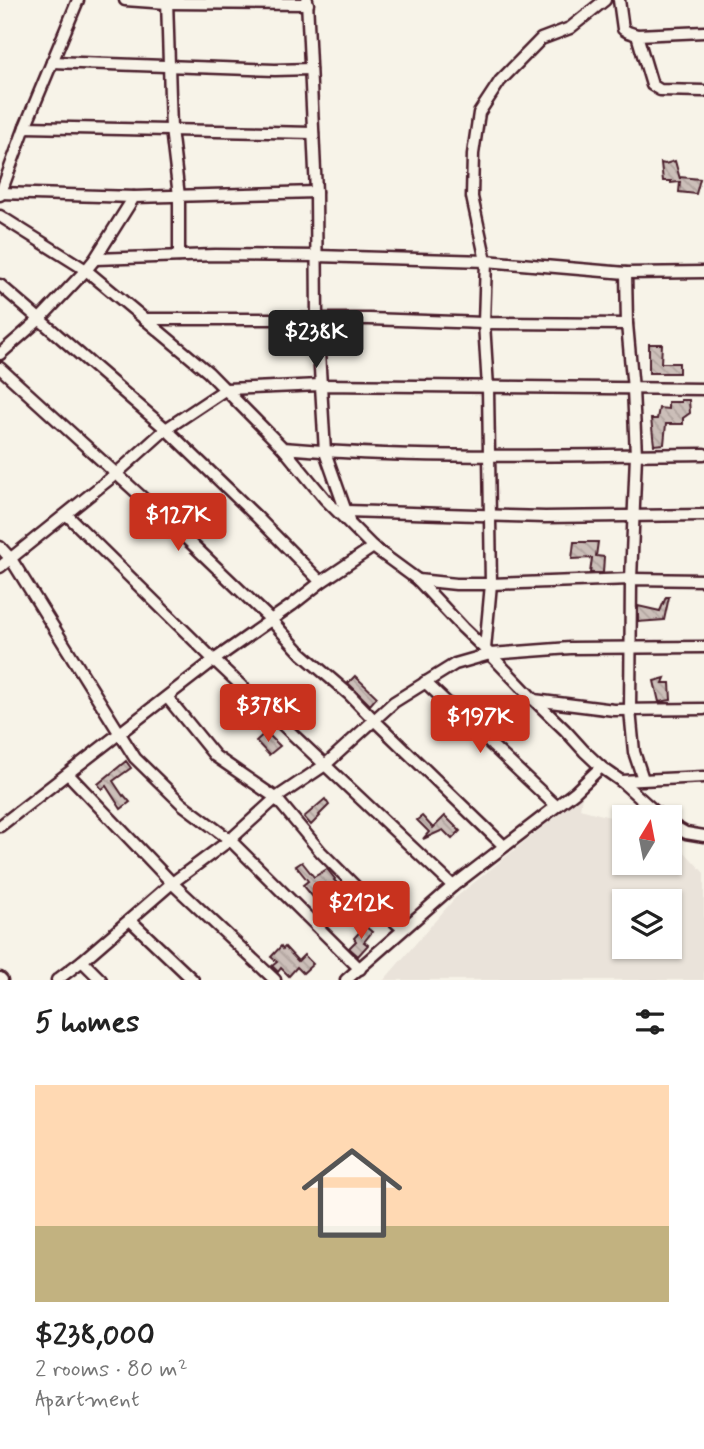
<!DOCTYPE html>
<meta charset="utf-8">
<style>
:root{--surface:#fff;--page:#f6f6f6;--text:#222;--muted:#767676;--line:#e0e0e0;--accent:#c8321e}
body{margin:0;font-family:Mynerve,sans-serif;background:var(--page);color:var(--text);height:100vh;display:flex;flex-direction:column;font-size:26px;white-space:nowrap}
*{box-sizing:border-box;margin:0}
p{font-size:23px;color:var(--muted)}
.icon{flex:none;width:38px;height:38px;fill:none;stroke:currentColor;stroke-width:2;stroke-linecap:round;stroke-linejoin:round}
.map{position:relative;height:980px;overflow:hidden}
.side{display:flex;flex-direction:column;background:var(--surface);flex:1}
.side>*{flex:none}
.needle{width:46px;rotate:10deg}
.fabs{position:absolute;left:612px;top:805px;display:grid;gap:14px}
.fabs a{display:grid;place-items:center;width:70px;height:70px;border-radius:0px;background:var(--surface);box-shadow:0 2px 5px #0004;font-size:35px}
.price{position:absolute;translate:-50% -60px;padding:0 16px;border-radius:7px;background:var(--accent);color:#fff;font-size:23px;line-height:46px;filter:drop-shadow(0 2px 4px #0008)}
.price::after{content:'';position:absolute;left:50%;top:42px;width:21px;height:16px;margin-left:-10px;background:inherit;clip-path:polygon(0 0,100% 0,50% 100%)}
.price.active{background:#222;color:#fff}
ul{padding:0;list-style:none}
li{display:grid;align-content:center;gap:14px;height:371px;padding:0 35px}
li+li{border-top:2px solid var(--line)}
li span{display:grid;place-items:center;height:217px;border-radius:0px;color:#555}
li>.icon{margin-inline-start:auto}
span .icon{width:126px;height:126px;fill:#fffc;stroke-width:1}
li b{font-size:30px}
h2{display:flex;justify-content:space-between;align-items:center;height:84px;padding:0 35px;font-size:30px}
.map>svg:first-child{display:block}
.built{fill:#eae3da;fill-rule:evenodd}
.building{fill:url(#building-back-hatch);stroke:#4a1f2b;stroke-width:2}
.lines{fill:none;stroke-linecap:round;stroke-linejoin:round}
.minor-casing{stroke:#4a1f2b;stroke-width:15}
.minor{stroke:#f7f3e8;stroke-width:10}
</style>
<div class="map">
<svg width="704" height="980" viewBox="0 0 704 980">
<defs>
<pattern id="building-back-hatch" width="6" height="6" patternUnits="userSpaceOnUse" patternTransform="scale(1.75)"><rect width="6" height="6" fill="#ccbfb9"/><path d="M-1 5l2 2M0 0l6 6M5-1l2 2" fill="none" stroke="#b1a49f"/></pattern>
</defs>
<rect width="100%" height="100%" fill="#f7f3e8"/>
<filter id="ink" filterUnits="userSpaceOnUse"><feTurbulence type="fractalNoise" baseFrequency=".0143" numOctaves="2"/><feDisplacementMap in="SourceGraphic" scale="14" xChannelSelector="R" yChannelSelector="G"/><feConvolveMatrix kernelMatrix="1 2 1 2 8 2 1 2 1" color-interpolation-filters="sRGB"/></filter>
<g filter="url(#ink)">
<path class="built" d="M 582,795 L 580,809 L 625,821 L 625,863 L 670,863 L 670,836 L 704,873 L 704,980 L 384,980 L 455,898 ZM 625,901 L 670,901 L 670,947 L 625,947 Z"/>
<g class="building">
<polygon points="675,161 680,179 680,177 700,179 696,194 679,192 680,182 671,183 671,181 663,181 661,163 665,164"/>
<polygon points="649,344 662,344 661,363 679,363 679,373 649,373"/>
<polygon points="681,400 689,400 690,413 683,418 683,424 666,424 664,444 654,445 651,419 657,419 659,408 668,409 668,402 681,402"/>
<polygon points="574,542 598,542 596,556 604,557 603,573 590,573 592,558 572,559"/>
<polygon points="666,597 669,597 664,620 638,622 638,606 660,611"/>
<polygon points="355,676 377,697 370,705 348,683"/>
<polygon points="665,678 663,683 670,683 671,700 659,702 654,681"/>
<polygon points="266,732 280,746 269,755 256,741"/>
<polygon points="126,761 131,768 113,781 123,796 124,795 130,802 121,809 106,786 102,789 98,784"/>
<polygon points="325,799 329,805 319,815 320,816 311,825 304,817"/>
<polygon points="422,816 433,828 445,816 460,831 452,839 443,830 423,839 429,832 417,820"/>
<polygon points="302,862 314,877 327,869 335,879 334,880 342,888 330,900 322,890 313,897 303,885 308,881 296,866"/>
<polygon points="365,926 372,932 364,942 368,945 358,956 349,948 356,941 354,938"/>
<polygon points="281,946 283,949 285,947 298,961 304,955 313,964 303,973 297,967 289,976 281,968 278,972 272,966 277,962 271,957"/>
</g>
<g class="lines">
<g class="minor-casing">
<g id="minor">
<polyline points="125,0 167,3 308,4"/>
<polyline points="167,0 171,129 179,196 179,256"/>
<polyline points="307,0 316,192 317,319 325,452 349,520"/>
<polyline points="619,0 623,29 628,32 637,35 704,32"/>
<polyline points="637,35 652,85 660,90 704,91"/>
<polyline points="52,62 275,70 310,69"/>
<polyline points="25,127 313,133"/>
<polyline points="0,193 134,197"/>
<polyline points="0,195 25,127 78,0"/>
<polyline points="0,216 86,270 208,372 283,448 325,499 373,547 418,580 463,628 490,654 534,700 565,730 584,751 601,767 575,792 453,886 346,980"/>
<polyline points="95,259 215,255 317,256 486,261 626,273 704,272"/>
<polyline points="626,273 627,324 633,389 636,455 631,579 630,710 634,752 643,779"/>
<polyline points="0,285 166,429 256,516 321,582"/>
<polyline points="144,319 369,319 484,323 627,324"/>
<polyline points="0,354 40,319 86,270 95,259 134,197 316,192"/>
<polyline points="0,368 167,520 271,620 301,653 350,695 374,720 504,846"/>
<path d="M 283,448 C 423,460 564,455 704,454"/>
<polyline points="346,511 545,517 704,515"/>
<polyline points="67,515 214,660 453,886"/>
<polyline points="0,547 11,559 135,758 182,804 230,840 360,969"/>
<polyline points="0,567 117,473 166,429 226,389 320,385 704,389"/>
<polyline points="418,580 456,584 491,584 631,579 704,580"/>
<polyline points="485,649 491,584 488,388 484,323 486,261 472,197 473,154 479,113 500,81 541,39 570,28 605,0"/>
<polyline points="425,682 556,806"/>
<polyline points="167,697 215,756 276,798 321,852 361,892 403,929"/>
<polyline points="534,700 614,710 704,709"/>
<polyline points="601,767 621,781 661,817"/>
<polyline points="68,774 172,883 275,980"/>
<polyline points="621,781 704,777"/>
<polyline points="670,824 686,833 704,836"/>
<polyline points="0,826 214,660 292,605 321,582 373,547"/>
<polyline points="130,920 193,980"/>
<polyline points="82,961 101,980"/>
<polyline points="0,978 2,980"/>
<polyline points="57,980 82,961 172,883 230,840 276,798 325,765 394,702 455,664 490,654 570,648 704,647"/>
</g>
</g>
<use href="#minor" class="minor"/>
</g>
</g>
</svg>
<div class="fabs">
<a><svg class="needle" viewBox="-14 -14 28 28"><path d="M0-13l5 13h-10z" fill="#e53935"/><path d="M0 13l5-13h-10z" fill="#767676"/></svg></a>
<a><svg class="icon" aria-label="layers" viewBox="0 0 24 24"><path d="M12 4l9 5-9 5-9-5zM3 14l9 5 9-5"/></svg></a>
</div>
<b class="price active" style="left:316px;top:370px">$238K</b>
<b class="price" style="left:178px;top:553px">$127K</b>
<b class="price" style="left:268px;top:744px">$378K</b>
<b class="price" style="left:480px;top:755px">$197K</b>
<b class="price" style="left:361px;top:941px">$212K</b>
</div>
<section class="side">
<h2>5 homes<svg class="icon" aria-label="filters" viewBox="0 0 24 24"><path d="M4 7h16M4 17h16"/><circle cx="9" cy="7" r="2"/><circle cx="15" cy="17" r="2"/></svg></h2>
<ul>
<li><span style="background:linear-gradient(#ffd9b3 65%,#c2b280 0)"><svg class="icon" aria-label="home" viewBox="0 0 24 24"><path d="M3 11l9-7 9 7M6 9v11h12V9"/></svg></span><div><b>$238,000</b><p>2 rooms · 80 m²</p><p>Apartment</p></div></li>
</ul>
</section>
